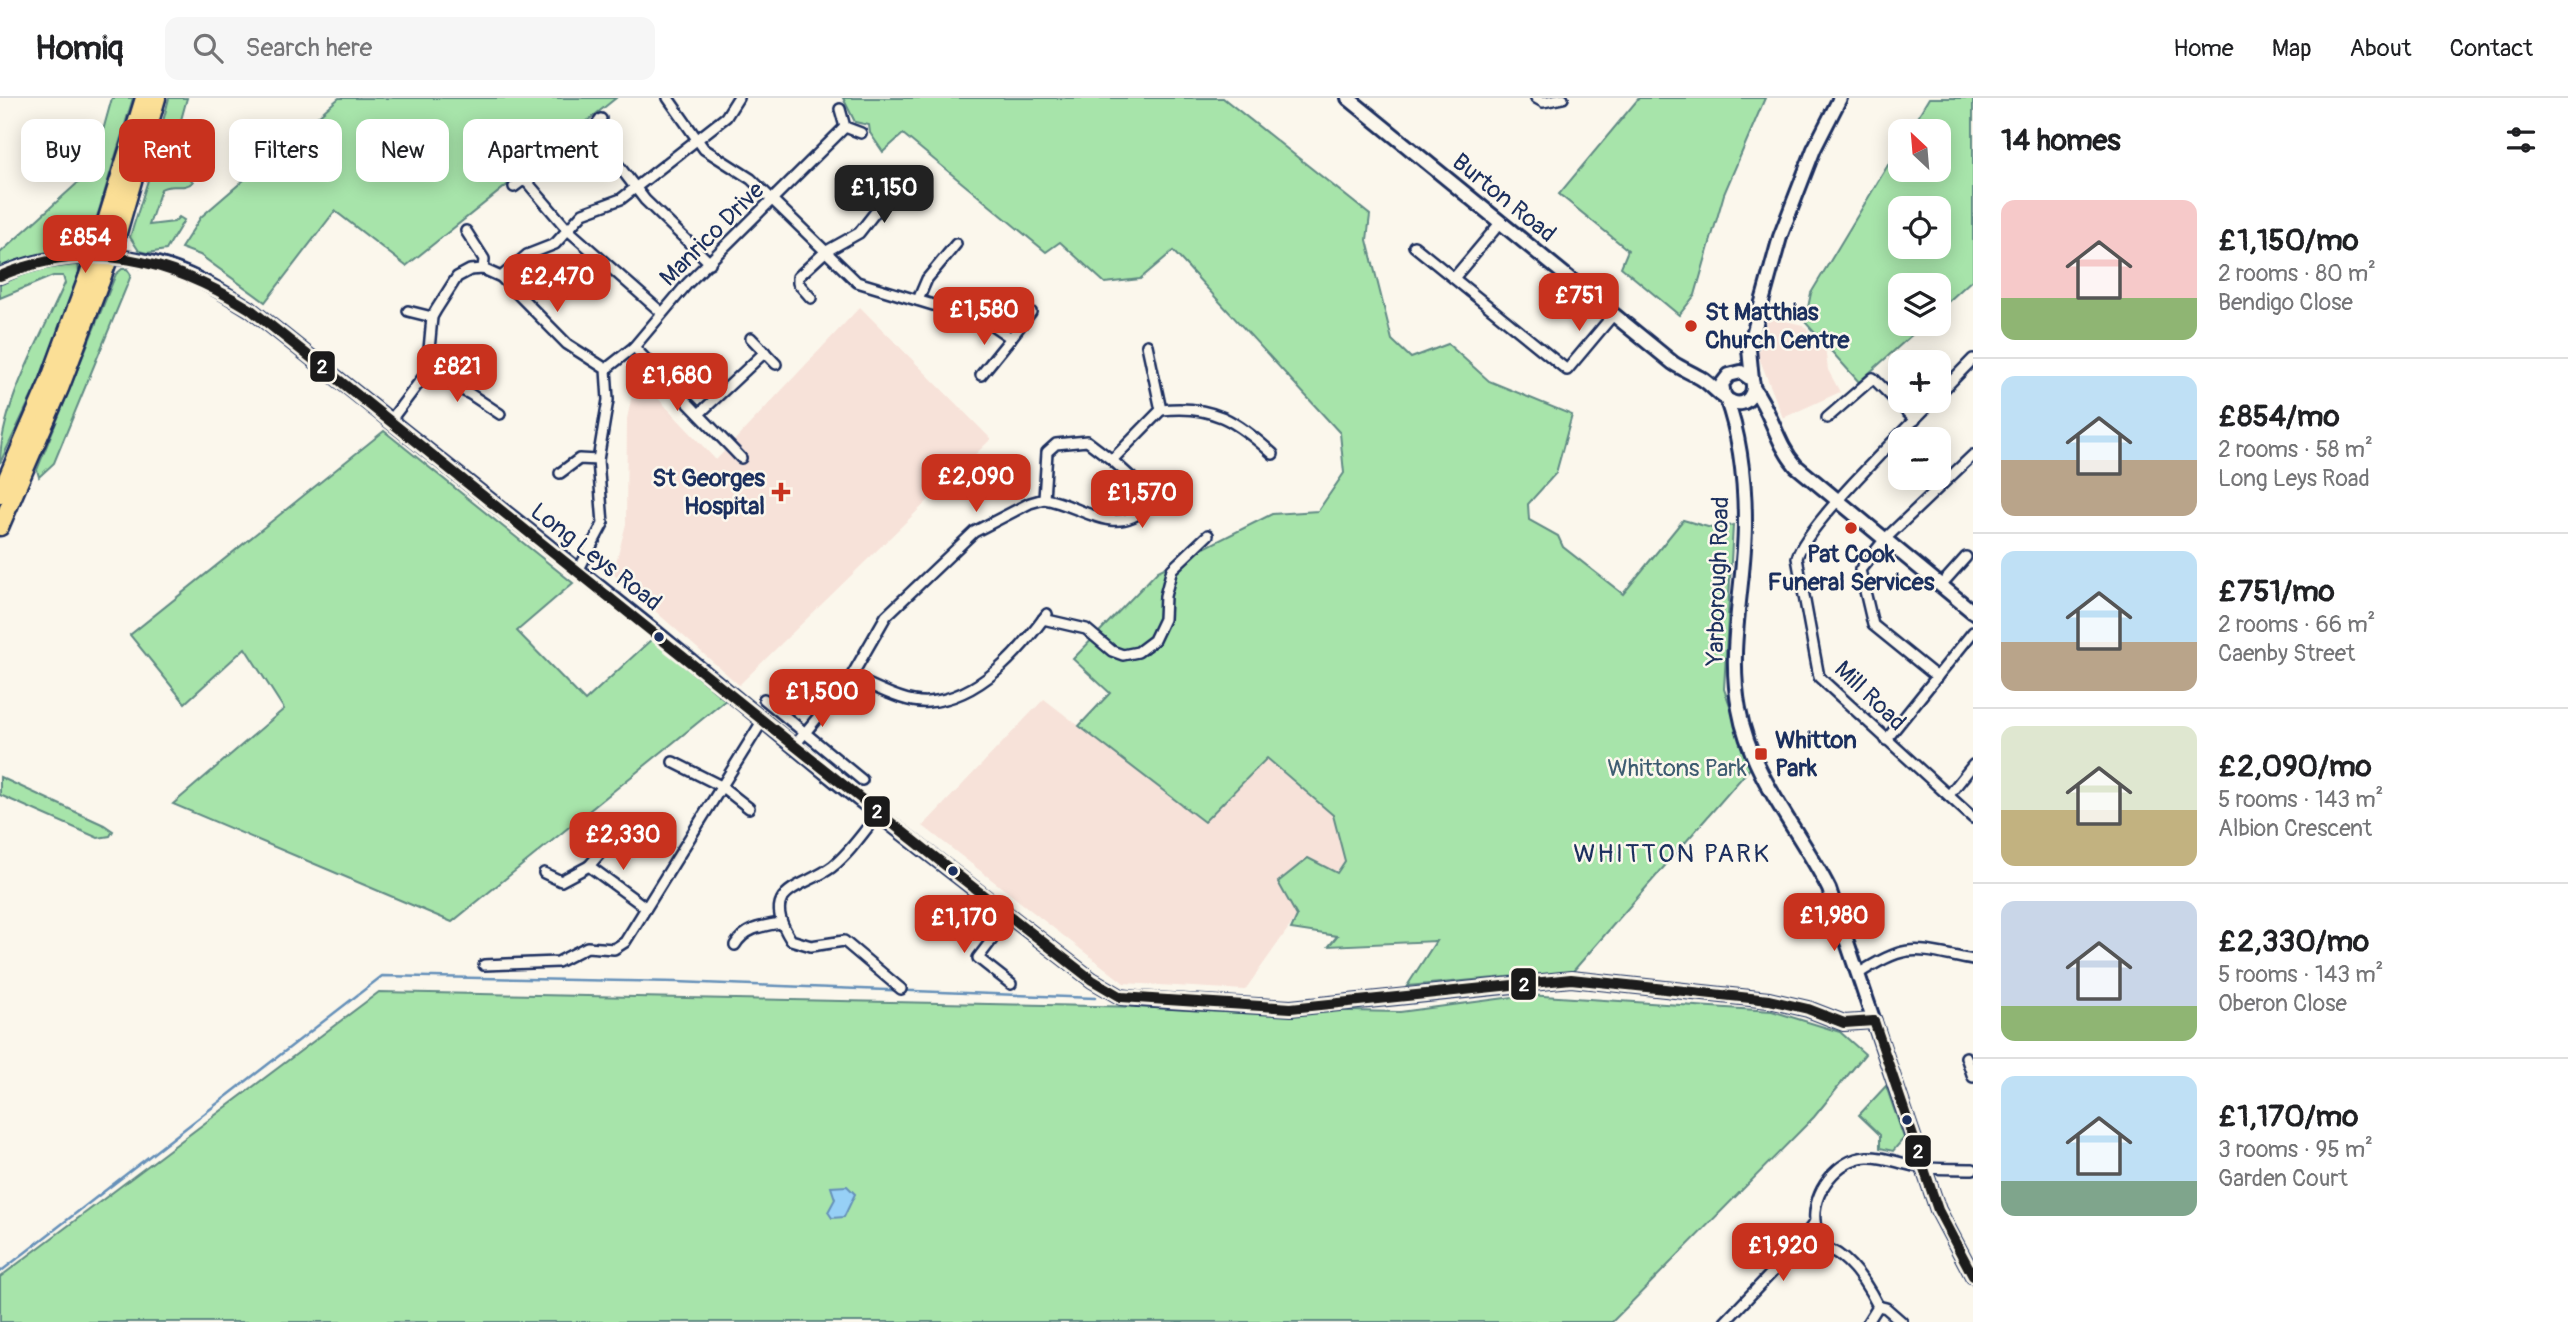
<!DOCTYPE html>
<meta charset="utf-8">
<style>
:root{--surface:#fff;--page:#f6f6f6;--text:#202124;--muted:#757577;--line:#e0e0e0;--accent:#c8321e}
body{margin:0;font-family:Pangolin,sans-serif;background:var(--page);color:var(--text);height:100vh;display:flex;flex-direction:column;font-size:26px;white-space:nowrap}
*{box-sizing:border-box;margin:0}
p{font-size:23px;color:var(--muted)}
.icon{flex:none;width:38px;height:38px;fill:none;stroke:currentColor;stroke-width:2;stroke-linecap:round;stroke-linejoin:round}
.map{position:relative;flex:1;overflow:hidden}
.side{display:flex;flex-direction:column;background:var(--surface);width:595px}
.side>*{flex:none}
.top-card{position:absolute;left:21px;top:21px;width:665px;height:63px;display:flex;gap:14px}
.needle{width:46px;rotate:334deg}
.fabs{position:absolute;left:1888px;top:21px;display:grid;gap:14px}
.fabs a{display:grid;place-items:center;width:63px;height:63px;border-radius:14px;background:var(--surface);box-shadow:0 4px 18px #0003;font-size:35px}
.price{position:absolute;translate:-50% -60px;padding:0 16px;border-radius:14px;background:var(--accent);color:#fff;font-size:23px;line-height:46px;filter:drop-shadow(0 2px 4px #0008)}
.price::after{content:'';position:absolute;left:50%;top:42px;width:21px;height:16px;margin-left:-10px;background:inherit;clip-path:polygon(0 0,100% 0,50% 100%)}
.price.selected{background:#222;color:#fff}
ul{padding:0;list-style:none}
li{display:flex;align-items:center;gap:21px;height:175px;padding:0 28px}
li+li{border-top:2px solid var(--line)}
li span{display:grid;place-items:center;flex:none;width:196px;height:140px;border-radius:14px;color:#555}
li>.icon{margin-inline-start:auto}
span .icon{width:84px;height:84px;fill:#fffc;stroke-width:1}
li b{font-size:30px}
h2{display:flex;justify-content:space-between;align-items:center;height:84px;padding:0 28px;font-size:30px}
.tag{padding:0 24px;border-radius:14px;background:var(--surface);box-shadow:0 4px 18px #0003;font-size:24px;line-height:63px}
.tag.selected{background:var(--accent);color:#fff}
header{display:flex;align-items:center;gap:42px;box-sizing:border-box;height:98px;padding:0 35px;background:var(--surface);border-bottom:2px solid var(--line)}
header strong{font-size:33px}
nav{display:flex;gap:38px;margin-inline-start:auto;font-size:24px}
.search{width:490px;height:63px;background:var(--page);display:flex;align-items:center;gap:18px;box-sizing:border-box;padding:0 24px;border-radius:14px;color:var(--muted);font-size:26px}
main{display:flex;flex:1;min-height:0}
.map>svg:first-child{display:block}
.built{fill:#f7e2d9}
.green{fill:#a7e4aa;stroke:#618a84;stroke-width:2;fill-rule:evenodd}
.water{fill:#97d0f6;stroke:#6590b9;stroke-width:2}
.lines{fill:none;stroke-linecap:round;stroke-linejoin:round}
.stream{stroke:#6590b9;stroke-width:2.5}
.street-casing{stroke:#1b2f5e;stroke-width:14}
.secondary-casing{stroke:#1b2f5e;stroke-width:18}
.highway-casing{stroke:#1b2f5e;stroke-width:21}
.street{stroke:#fbf7ec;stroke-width:9}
.secondary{stroke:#fbf7ec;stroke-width:12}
.highway{stroke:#fbdf96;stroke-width:16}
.highway-bridge-casing{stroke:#1b2f5e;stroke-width:21;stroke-linecap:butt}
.highway-bridge{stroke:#fbdf96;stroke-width:16}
.bus-1-casing{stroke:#fbf7ec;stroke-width:16}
.bus-1{stroke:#1a1a1a;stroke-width:10}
.poi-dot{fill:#c8321e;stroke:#fbf7ec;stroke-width:2.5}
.bus-dot{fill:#1b2f5e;stroke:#fbf7ec;stroke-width:2.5}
.labels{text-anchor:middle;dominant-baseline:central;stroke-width:5;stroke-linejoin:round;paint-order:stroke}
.street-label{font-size:24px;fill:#1b2f5e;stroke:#fbf7ec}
.poi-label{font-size:24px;font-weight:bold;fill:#1b2f5e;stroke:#fbf7ec;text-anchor:start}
.park-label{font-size:24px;fill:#3e5c71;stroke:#fbf7ec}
.neighbourhood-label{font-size:26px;letter-spacing:2px;fill:#1b2f5e;stroke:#fbf7ec}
.line-badge{stroke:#fbf7ec;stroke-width:2.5}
.badge-label{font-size:19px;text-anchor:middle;font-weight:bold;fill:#fff}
</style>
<header>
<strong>Homiq</strong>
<div class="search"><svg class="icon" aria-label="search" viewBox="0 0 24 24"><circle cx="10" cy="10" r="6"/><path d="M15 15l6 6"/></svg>Search here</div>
<nav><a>Home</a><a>Map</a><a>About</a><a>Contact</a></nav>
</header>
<main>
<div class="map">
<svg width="1973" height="1224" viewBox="0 0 1973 1224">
<rect width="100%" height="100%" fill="#fbf7ec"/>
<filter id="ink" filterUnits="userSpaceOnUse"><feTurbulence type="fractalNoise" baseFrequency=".0143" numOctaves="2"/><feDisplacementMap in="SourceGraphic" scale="14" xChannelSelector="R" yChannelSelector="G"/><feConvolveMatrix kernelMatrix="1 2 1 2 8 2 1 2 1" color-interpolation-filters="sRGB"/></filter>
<g filter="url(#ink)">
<g class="built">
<polygon points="860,209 991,341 739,587 613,476 626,426 627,321 636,277 716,362"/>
<polygon points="1768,219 1803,227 1825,249 1828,272 1840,294 1783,320 1758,257"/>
<polygon points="1044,601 1204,724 1267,659 1334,717 1345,763 1297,818 1245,892 1124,885 923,728"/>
</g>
<g class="green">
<polygon points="112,0 133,0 87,152 68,153 64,129 57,132 57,147 45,159 0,173 0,155 92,72"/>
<path d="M 169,0 L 187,0 L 169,66 L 178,78 L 189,79 L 193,84 C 183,93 172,84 161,91 L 149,127 L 174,124 L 179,119 L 184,122 L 166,152 L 147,155 L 139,153 L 130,139 L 149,79 Z"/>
<polygon points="339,0 616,0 406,168 335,113 265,204 200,157 181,150 201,119"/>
<polygon points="843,0 1223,0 1370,117 1367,142 1392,242 1411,260 1448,246 1489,283 1572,317 1556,375 1528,406 1529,422 1558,438 1563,449 1623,496 1683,422 1715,431 1733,427 1724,591 1752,668 1568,879 1529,877 1407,888 1436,843 1329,848 1337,838 1291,831 1297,818 1278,784 1308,760 1337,775 1345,763 1333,717 1267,660 1204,724 1079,628 1110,595 1073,561 1158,473 1272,416 1318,413 1344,375 1340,335 1173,153 1140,181 1105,185 1060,144 1046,154 903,36 883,54 870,35 869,27 855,24"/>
<polygon points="1639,0 1765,0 1724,96 1695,197 1679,217 1621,169 1628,152 1559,96"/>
<path d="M 1929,0 L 1973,0 L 1973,181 L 1939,212 L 1939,187 L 1900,187 L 1900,226 L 1924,226 L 1859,284 L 1805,224 L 1811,195 L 1900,47 L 1900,72 L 1939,72 L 1939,33 L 1909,33 ZM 1900,110 L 1939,110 L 1939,149 L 1900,149 Z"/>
<path d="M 78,163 L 79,175 L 46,268 L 0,365 C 0,308 42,238 65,185 L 63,178 L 53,178 L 0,200 L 0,185 L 38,169 Z"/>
<polygon points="122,171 127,171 131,177 128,185 54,365 39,379 37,372 116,176"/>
<polygon points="384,333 573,485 517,533 585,603 654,539 727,601 452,824 173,706 284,611 245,550 185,605 130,537"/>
<polygon points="0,679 104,727 113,733 110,738 98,740 0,697"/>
<polygon points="379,894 1400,914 1528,897 1772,913 1840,934 1865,956 1814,1019 1612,1224 0,1224 0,1179"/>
<polygon points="1886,988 1904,1040 1893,1053 1880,1050 1880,1037 1859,1017"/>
</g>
<polygon class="water" points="847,1088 855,1096 844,1119 832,1120 828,1114 835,1101 831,1089"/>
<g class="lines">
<polyline class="stream" points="0,1174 382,878 677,884 1095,900"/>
<g class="street-casing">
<g id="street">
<polyline points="668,0 704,51 751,81 857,184 986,223 1011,240 1031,214"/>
<polyline points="1536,0 1543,4 1563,0"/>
<polyline points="840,11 845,29 861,35"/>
<polyline points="592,33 645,102 710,165"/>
<polyline points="580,38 592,33 601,21"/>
<polyline points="527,84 568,132 661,214"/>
<polyline points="514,89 522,83 527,84 542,67"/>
<polyline points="466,133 484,161 483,171"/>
<polyline points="1414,148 1567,272 1613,217"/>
<polyline points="501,179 527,157 555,146 583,115 621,101 726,19 738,0"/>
<polyline points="1454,180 1501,124"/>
<polyline points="811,200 798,185 798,179 825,154 859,135 892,93 883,81"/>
<polyline points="918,202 927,181 956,146"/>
<polyline points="408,213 432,219"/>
<polyline points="751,240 776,266"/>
<polyline points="634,249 741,360"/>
<polyline points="606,271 634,249 687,186 845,29"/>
<polyline points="427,274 470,296 500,316"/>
<polyline points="981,277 1011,240"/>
<polyline points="1939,296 1973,261"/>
<path d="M 1933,303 C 1906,330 1804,430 1797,460 L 1819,579 L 1973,720"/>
<path d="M 1161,312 C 1212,306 1237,323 1273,356"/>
<polyline points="699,316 765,254"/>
<polyline points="1827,320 1873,280 1915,322"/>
<polyline points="390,323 427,274 432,219 436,212 457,179 470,172 483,171 501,179 567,246 606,271 608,302 598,362 603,426 578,473"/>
<polyline points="560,375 579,361 598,362"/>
<path d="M 1044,401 C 1081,406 1113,441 1147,409 L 1144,391 L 1112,362"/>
<polyline points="1941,487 1966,459"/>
<polyline points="1043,521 1086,531 1112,553 1123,557 1138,554 1154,542 1164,521 1165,498 1172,471 1208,437"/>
<path d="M 851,579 C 873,587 904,606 928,604 C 980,600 1019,554 1047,516"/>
<polyline points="1937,579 1873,527 1860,472 1885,441 1973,357"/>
<polyline points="764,601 862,682"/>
<polyline points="1886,642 1973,534"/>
<polyline points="794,648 851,579 886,518 974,434 1030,405 1044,401 1047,354 1056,346 1087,343 1112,362 1161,312 1147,247"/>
<polyline points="673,664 721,688 749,710"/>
<polyline points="1949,697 1973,667"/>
<path d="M 879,715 C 865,732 850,755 832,769 C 802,791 758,790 791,842 L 811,848 L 844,843 L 901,891"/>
<polyline points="616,737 589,768 645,809"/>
<polyline points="544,775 561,783 589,768"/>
<polyline points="1010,818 978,860 1011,886"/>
<path d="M 735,847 C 745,830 762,828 780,825"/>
<polyline points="484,867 558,864 587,849 614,851 625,844 763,622"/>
<path d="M 1858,876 C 1909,843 1915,851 1973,862"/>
<polyline points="1966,959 1973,979"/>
<path d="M 1798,1147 C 1838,1140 1863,1178 1878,1208"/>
<path d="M 1825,1149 C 1822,1142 1816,1132 1815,1124 C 1812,1094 1837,1061 1867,1059 C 1884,1058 1898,1065 1914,1068 C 1932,1072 1954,1070 1973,1071"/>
<polyline points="1878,1208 1886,1210 1902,1224"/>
<polyline points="1725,1224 1798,1147 1815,1124"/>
<polyline points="1868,1224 1878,1208"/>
</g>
</g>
<g class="secondary-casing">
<g id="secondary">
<path d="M 1348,0 L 1673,265 C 1682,271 1692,275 1702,281 C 1712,287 1721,300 1732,304 C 1747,310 1756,295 1752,282 L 1741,274 L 1729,277 L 1722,286 L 1724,297"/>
<path d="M 0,178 C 48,154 117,153 168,169 C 198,179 224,195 250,211 L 653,532 L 847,692 L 1092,882 L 1121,899 L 1138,901 L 1291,910 L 1571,881 L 1769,902 L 1808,911 L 1844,925 L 1874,923"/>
<polyline points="1752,282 1749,251 1780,139 1814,51 1840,0"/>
<path d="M 1754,291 C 1772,315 1776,345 1796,368 L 1973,514"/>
<path d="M 1726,300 C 1740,338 1745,384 1745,425 C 1745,488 1727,548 1739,611 C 1751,679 1799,731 1829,791 L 1938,1112 L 1973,1178"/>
</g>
</g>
<g class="highway-casing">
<g id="highway">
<polyline points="103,133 144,0"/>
<polyline points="117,138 157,0"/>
<polyline points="0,396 49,283 87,180"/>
<polyline points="0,429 61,288 101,183"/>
</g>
</g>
<use href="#street" class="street"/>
<use href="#secondary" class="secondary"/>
<use href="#highway" class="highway"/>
<g class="highway-bridge-casing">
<g id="highway-bridge">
<polyline points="87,180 103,133"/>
<polyline points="101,183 117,138"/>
</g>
</g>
<use href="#highway-bridge" class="highway-bridge"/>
<g class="bus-1-casing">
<g id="bus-1">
<path d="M 0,178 C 92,140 169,161 250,211 C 531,435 808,662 1092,882 L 1121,899 L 1291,910 L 1571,881 L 1769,902 L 1808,911 L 1844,925 L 1874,923"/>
<polyline points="1874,923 1938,1112 1973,1178"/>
</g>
</g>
<use href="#bus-1" class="bus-1"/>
</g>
</g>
<g class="poi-dot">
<circle cx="1691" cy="228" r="7"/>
<path d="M777.5 383.5h7v7h7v7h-7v7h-7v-7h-7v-7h7z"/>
<circle cx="1851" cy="430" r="7"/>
<rect x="1754" y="649" width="14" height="14" rx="3.5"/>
</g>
<g class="bus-dot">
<circle cx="659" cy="539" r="6"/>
<circle cx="953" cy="773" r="6"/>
<circle cx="1907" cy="1022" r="6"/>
</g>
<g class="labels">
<g class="street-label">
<text transform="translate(1504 100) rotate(39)">Burton Road</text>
<text transform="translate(712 136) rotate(-45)">Manrico Drive</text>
<text transform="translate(596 459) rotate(38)">Long Leys Road</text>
<text transform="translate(1718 483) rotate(-88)">Yarborough Road</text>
<text transform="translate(1870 598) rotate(44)">Mill Road</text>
</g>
<g class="poi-label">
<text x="1705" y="214">St Matthias<tspan x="1705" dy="28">Church Centre</tspan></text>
<text x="765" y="380" text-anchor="end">St Georges<tspan x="765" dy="28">Hospital</tspan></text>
<text x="1851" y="456" text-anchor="middle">Pat Cook<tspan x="1851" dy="28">Funeral Services</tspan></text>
<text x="1775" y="642">Whitton<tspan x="1775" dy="28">Park</tspan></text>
</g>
<g class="park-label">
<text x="1677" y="670">Whittons Park</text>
</g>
<g class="neighbourhood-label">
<text x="1672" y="756">WHITTON PARK</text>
</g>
</g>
<g class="line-badge">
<rect x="309" y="252" width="27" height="33" rx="7" fill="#1a1a1a"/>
<rect x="863" y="697" width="28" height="33" rx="7" fill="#1a1a1a"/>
<rect x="1510" y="869" width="27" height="34" rx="7" fill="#1a1a1a"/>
<rect x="1904" y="1036" width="28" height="34" rx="7" fill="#1a1a1a"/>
</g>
<g class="badge-label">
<text x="322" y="275">2</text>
<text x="877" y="720">2</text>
<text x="1524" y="893">2</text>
<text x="1918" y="1060">2</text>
</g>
</svg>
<div class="fabs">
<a><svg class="needle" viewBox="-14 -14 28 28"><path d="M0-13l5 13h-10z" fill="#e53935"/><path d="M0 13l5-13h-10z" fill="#757577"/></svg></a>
<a><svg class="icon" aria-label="locate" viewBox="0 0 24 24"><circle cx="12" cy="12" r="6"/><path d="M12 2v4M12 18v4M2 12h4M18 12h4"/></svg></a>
<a><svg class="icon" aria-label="layers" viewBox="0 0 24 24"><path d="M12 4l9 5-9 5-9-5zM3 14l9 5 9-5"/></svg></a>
<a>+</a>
<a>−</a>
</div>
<b class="price selected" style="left:884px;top:127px">£1,150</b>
<b class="price" style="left:85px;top:177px">£854</b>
<b class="price" style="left:557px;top:216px">£2,470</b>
<b class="price" style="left:1579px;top:235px">£751</b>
<b class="price" style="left:984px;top:249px">£1,580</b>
<b class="price" style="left:457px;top:306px">£821</b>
<b class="price" style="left:677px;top:315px">£1,680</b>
<b class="price" style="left:976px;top:416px">£2,090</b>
<b class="price" style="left:1142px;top:432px">£1,570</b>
<b class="price" style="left:822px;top:631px">£1,500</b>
<b class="price" style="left:623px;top:774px">£2,330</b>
<b class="price" style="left:1834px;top:855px">£1,980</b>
<b class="price" style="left:964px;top:857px">£1,170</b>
<b class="price" style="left:1783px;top:1185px">£1,920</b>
<div class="top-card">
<a class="tag">Buy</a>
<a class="tag selected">Rent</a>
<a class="tag">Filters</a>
<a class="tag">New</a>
<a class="tag">Apartment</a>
</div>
</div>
<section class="side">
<h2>14 homes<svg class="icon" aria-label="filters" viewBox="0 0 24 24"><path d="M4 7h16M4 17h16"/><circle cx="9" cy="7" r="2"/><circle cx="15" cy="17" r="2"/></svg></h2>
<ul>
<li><span style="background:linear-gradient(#f6c9c9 70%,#8fb573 0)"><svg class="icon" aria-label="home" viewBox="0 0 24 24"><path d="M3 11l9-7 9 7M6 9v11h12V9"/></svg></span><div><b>£1,150/mo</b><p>2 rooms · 80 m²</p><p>Bendigo Close</p></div></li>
<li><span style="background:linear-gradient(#bfe0f5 60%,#b9a48a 0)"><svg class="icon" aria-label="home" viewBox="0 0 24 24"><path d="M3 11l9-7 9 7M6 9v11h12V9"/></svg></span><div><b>£854/mo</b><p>2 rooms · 58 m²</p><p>Long Leys Road</p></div></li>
<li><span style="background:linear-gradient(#bfe0f5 65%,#b9a48a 0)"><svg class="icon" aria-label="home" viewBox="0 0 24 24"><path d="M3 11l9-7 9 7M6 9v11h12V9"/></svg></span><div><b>£751/mo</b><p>2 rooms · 66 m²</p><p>Caenby Street</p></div></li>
<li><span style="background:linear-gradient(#dfe7d0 60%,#c2b280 0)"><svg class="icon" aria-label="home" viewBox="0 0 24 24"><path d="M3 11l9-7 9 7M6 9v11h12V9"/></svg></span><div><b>£2,090/mo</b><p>5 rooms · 143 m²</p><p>Albion Crescent</p></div></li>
<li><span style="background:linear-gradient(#c9d6e8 75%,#8fb573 0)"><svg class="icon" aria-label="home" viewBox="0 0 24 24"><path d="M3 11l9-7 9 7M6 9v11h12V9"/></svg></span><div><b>£2,330/mo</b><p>5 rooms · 143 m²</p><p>Oberon Close</p></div></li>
<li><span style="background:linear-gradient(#bfe0f5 75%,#7fa58c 0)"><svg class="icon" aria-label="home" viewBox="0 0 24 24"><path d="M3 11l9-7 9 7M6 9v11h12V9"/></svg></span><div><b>£1,170/mo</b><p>3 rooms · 95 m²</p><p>Garden Court</p></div></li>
</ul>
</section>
</main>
